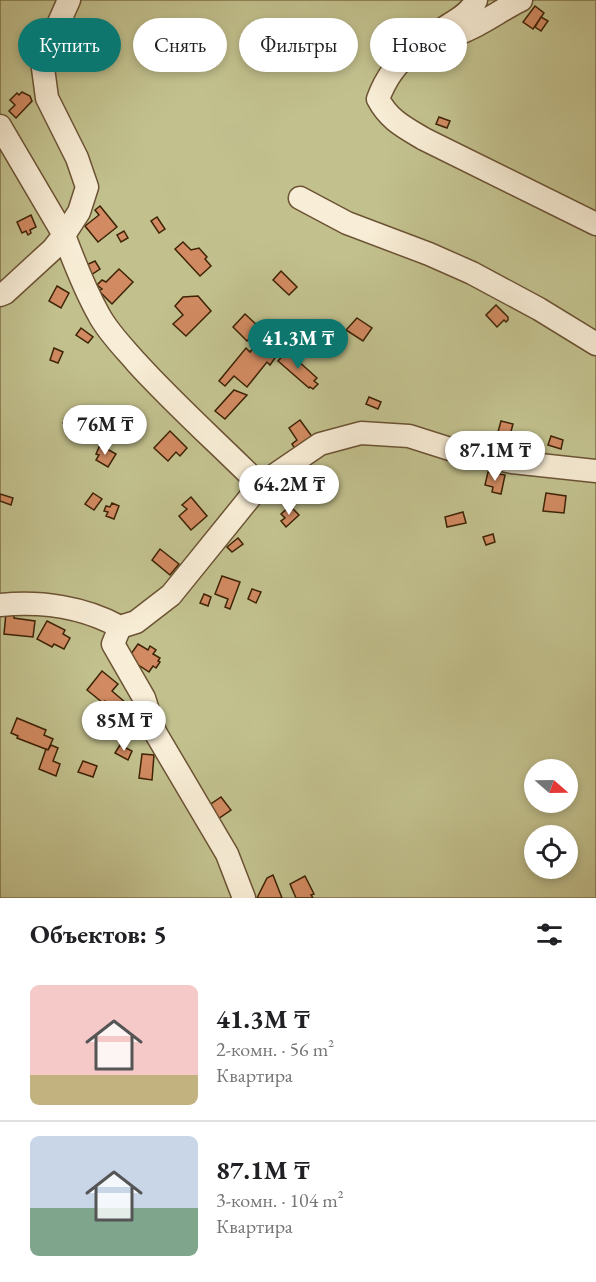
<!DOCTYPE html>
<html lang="ru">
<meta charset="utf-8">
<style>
:root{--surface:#fff;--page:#f6f6f6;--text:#202124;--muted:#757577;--line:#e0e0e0;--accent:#0f766e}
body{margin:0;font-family:"EB Garamond",serif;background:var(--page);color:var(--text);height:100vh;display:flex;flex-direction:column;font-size:22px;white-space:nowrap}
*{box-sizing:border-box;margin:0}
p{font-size:20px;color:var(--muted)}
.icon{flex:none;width:33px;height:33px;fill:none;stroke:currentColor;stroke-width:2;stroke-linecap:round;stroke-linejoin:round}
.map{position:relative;height:898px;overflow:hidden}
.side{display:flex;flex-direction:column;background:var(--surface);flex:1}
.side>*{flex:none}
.banner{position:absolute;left:18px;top:18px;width:561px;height:54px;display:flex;gap:12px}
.needle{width:39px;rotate:110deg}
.controls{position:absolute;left:524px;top:759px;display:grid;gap:12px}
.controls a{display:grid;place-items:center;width:54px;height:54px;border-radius:50%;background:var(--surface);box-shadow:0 3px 9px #0003;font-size:30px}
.price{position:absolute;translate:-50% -51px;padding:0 14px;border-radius:21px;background:#fff;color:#222;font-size:20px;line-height:39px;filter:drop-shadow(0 2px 3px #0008)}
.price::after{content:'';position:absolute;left:50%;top:36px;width:18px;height:14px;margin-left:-9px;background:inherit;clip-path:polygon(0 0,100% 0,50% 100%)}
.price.active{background:var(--accent);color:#fff}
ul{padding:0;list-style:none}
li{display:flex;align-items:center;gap:18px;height:150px;padding:0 30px}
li+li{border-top:2px solid var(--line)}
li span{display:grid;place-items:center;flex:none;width:168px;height:120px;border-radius:9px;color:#555}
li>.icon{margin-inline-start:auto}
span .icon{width:72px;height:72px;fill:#fffc;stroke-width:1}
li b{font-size:26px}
h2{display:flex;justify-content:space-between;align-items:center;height:72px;padding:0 30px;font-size:26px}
.tag{padding:0 21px;border-radius:27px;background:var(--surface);box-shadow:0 3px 9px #0003;font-size:21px;line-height:54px}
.tag.active{background:var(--accent);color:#fff}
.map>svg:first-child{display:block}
.green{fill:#c2c18e;stroke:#80724a;stroke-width:1.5;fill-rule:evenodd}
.building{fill:#d18a61;stroke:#3e2305;stroke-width:1.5}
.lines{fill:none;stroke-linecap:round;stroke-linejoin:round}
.minor-casing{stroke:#6c5334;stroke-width:25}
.minor{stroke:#f8edd6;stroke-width:22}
</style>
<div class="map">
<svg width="596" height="898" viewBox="0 0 596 898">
<rect width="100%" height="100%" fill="#f5e3c0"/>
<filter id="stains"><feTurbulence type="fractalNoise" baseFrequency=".00333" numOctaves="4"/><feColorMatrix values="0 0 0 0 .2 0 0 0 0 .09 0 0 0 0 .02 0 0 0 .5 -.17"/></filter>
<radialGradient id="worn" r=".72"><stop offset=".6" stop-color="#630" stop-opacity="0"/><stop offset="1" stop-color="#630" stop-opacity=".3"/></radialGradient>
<path class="green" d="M 0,0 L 596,0 L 596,898 L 0,898 ZM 534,770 L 567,770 L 567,802 L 534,802 ZM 534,836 L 567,836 L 567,868 L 534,868 Z"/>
<g class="building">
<polygon points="535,6 544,13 533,29 523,22"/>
<polygon points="541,17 548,21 541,31 535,27"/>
<polygon points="22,92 30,96 32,101 16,118 9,111 15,105 10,100 17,93 19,95"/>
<polygon points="439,117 450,121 447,128 436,124"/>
<polygon points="100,206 117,227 98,242 85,226 99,215 95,210"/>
<polygon points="31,215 36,227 30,230 31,233 28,235 26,231 22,233 17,222"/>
<polygon points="157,217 165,229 159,233 151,221"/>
<polygon points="124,231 128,238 121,242 117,235"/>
<polygon points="183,242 191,250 199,248 207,257 205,259 211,266 200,276 175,249"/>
<polygon points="95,261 100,269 88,277 82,267"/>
<polygon points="119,269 133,282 112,304 99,291 102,289 97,285 102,280 106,282"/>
<polygon points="281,271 297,287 289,295 273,280"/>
<polygon points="57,286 69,293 61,308 49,301"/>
<polygon points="198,296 211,311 186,336 173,324 183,315 175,306 183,297"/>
<polygon points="496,305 508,317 508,320 506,322 504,320 497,327 486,315"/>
<polygon points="245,314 260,328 247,341 233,327"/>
<polygon points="357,318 372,328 363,341 346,330"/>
<polygon points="81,328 93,337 88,343 76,335"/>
<polygon points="257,343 275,358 270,365 267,362 247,387 234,376 225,386 219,381 246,348 250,352"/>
<polygon points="54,348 63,352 58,363 50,360"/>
<polygon points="287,351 317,378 314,381 318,384 313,389 310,387 309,388 278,361"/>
<polygon points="234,390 247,395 225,419 215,411"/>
<polygon points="369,397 381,402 378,409 366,404"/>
<polygon points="73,411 92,428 81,440 63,423"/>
<polygon points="300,420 316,442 298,454 292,444 297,440 289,428"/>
<polygon points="501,421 513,424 510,435 498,432"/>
<polygon points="170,431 187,448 180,456 176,452 168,461 154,448"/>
<polygon points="551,436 563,440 561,449 548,445"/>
<polygon points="100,445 116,454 108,467 96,460 99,455 96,454"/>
<polygon points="488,472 505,475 501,494 492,492 493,487 485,485"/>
<polygon points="93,493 102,499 94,510 85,504"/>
<polygon points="546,493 566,496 564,513 543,511"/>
<polygon points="0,494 13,498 11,505 0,501"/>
<polygon points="191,497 207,516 191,530 179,516 187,509 182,505"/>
<polygon points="112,503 119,506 114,519 106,516 108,512 104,511 106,506 110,507"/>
<polygon points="290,506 299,515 286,527 281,521 285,518 281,514"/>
<polygon points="463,512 466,523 447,527 445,517"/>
<polygon points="493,534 495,542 486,545 483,537"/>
<polygon points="238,538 243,544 232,552 227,547"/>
<polygon points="160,549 179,564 170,575 152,560"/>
<polygon points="222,576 240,582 230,609 225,607 228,599 215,594"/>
<polygon points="252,589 261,592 256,603 248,599"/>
<polygon points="204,594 211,597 208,606 200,603"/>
<polygon points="6,613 14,614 14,618 35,621 33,637 4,634"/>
<polygon points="47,621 65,630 63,634 70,638 64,649 54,644 52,647 37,639"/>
<polygon points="138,644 148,650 150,646 156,650 153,654 160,658 158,661 160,662 156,668 153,666 149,672 128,658"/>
<polygon points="102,671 118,684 112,691 126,703 118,711 105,701 103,703 87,690"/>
<polygon points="17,718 46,730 44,735 53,739 48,750 17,738 18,736 11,733"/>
<polygon points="116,725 126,727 123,740 113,737"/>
<polygon points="51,745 58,748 53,761 60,764 56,776 39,769 46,749 48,750"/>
<polygon points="120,745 132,751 128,760 115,753"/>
<polygon points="142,754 154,755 152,780 139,778"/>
<polygon points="83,761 97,766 93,777 78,772"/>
<polygon points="221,797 231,810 215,821 205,808"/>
<polygon points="273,875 282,898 257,898 267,878"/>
<polygon points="305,876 314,894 311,895 313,898 296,898 290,884"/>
</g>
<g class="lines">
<g class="minor-casing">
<g id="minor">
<path d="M 69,0 L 53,36 L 43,68 L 47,98 L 77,158 L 87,187 L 79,212 L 64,235 C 74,262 85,290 99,315 C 108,332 123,347 136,362 C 175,405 219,444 260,485"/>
<path d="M 476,0 C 471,13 455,21 444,28 C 439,32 435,37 430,41 C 425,44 419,46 414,50 C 397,62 385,80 378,99 C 389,120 404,127 424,139 L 596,224"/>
<path d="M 448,37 C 474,30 497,12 521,0"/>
<polyline points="0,126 64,235 53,249 5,293 0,295"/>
<polyline points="300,198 347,223 429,254 472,273 539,309 596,344"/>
<path d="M 0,605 C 41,601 84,607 120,627 L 136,622 L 171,595 L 260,485 L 320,444 L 361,433 L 409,436 L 450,449 L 512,462 L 596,471"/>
<polyline points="120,627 113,644 144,698 155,732 227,854 244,898"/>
</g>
</g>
<use href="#minor" class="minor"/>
</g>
<rect width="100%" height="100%" filter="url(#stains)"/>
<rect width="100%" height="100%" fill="url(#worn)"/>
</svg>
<div class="controls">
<a><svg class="needle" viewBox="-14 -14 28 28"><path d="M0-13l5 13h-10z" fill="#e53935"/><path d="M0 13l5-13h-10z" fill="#757577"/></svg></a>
<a><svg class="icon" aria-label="locate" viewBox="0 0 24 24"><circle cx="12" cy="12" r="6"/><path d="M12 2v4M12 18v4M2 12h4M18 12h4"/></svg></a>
</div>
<b class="price active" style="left:298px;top:370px">41.3M ₸</b>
<b class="price" style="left:105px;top:456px">76M ₸</b>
<b class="price" style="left:495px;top:482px">87.1M ₸</b>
<b class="price" style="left:289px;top:516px">64.2M ₸</b>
<b class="price" style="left:124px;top:752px">85M ₸</b>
<div class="banner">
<a class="tag active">Купить</a>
<a class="tag">Снять</a>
<a class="tag">Фильтры</a>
<a class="tag">Новое</a>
</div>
</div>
<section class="side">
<h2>Объектов: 5<svg class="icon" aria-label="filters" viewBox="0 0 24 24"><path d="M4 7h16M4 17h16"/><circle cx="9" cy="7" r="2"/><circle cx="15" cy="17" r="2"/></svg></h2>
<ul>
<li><span style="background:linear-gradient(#f6c9c9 75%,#c2b280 0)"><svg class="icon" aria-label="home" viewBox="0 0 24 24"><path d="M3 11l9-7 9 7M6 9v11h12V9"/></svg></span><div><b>41.3M ₸</b><p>2-комн. · 56 m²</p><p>Квартира</p></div></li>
<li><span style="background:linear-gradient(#c9d6e8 60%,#7fa58c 0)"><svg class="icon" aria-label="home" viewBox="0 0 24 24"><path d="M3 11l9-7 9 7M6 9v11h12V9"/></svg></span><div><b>87.1M ₸</b><p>3-комн. · 104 m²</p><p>Квартира</p></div></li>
</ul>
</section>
